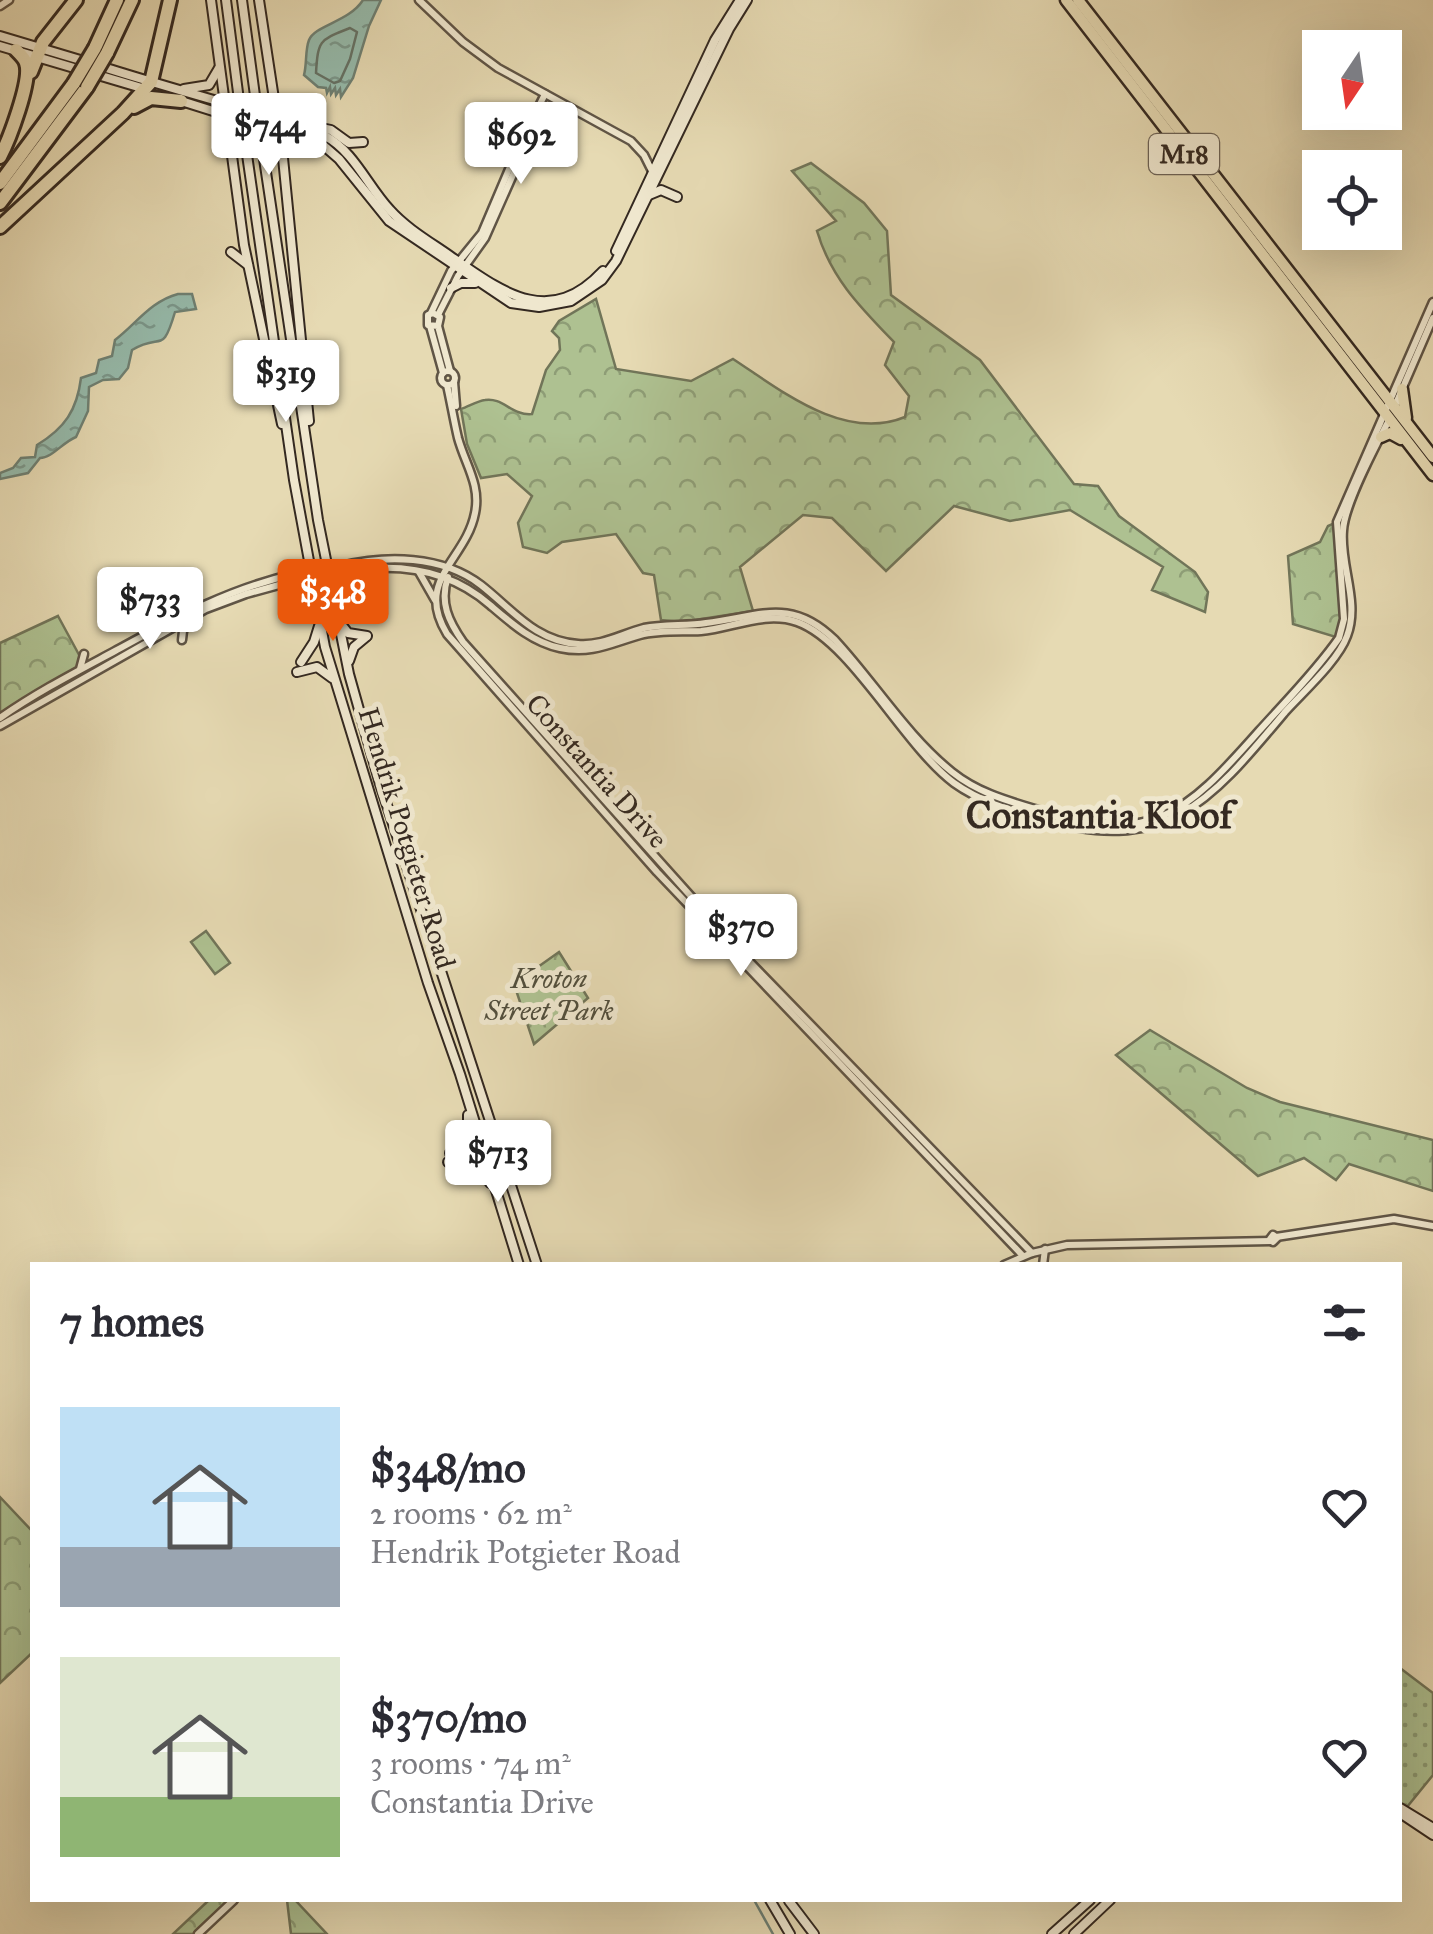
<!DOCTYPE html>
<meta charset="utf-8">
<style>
:root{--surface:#fff;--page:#f7f7f7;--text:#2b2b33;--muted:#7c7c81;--accent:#ea580c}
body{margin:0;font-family:"IM FELL Great Primer",serif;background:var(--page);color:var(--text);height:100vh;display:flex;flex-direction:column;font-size:38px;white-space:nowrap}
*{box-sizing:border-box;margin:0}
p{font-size:32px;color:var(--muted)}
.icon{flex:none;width:55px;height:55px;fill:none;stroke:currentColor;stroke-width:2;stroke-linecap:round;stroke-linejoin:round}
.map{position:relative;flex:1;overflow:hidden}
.details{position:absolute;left:30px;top:1262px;width:1372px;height:640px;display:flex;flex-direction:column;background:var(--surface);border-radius:0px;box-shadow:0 10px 40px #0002}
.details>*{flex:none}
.needle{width:65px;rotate:193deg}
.fabs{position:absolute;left:1302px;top:30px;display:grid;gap:20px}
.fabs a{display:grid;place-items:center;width:100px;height:100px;border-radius:0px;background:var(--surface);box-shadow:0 10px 40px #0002;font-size:50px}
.price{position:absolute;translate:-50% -85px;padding:0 22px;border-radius:10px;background:#fff;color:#222;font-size:32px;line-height:65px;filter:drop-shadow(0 2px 5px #0008)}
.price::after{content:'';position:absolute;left:50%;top:60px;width:30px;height:22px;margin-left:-15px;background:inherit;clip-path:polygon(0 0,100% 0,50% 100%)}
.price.current{background:var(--accent);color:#fff}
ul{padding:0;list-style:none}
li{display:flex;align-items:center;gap:30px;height:250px;padding:0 30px}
li span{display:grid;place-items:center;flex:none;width:280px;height:200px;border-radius:0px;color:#555}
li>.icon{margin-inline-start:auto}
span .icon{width:120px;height:120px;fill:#fffc;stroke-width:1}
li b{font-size:42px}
h2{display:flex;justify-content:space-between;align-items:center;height:120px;padding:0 30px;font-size:42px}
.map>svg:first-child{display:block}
.grass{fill:url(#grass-dots);stroke:#717559;stroke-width:2.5}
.park{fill:url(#park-crowns);stroke:#717559;stroke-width:2.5}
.pitch{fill:#aec191;stroke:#717559;stroke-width:2.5}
.water{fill:url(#water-ripples);stroke:#6f8174;stroke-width:2.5}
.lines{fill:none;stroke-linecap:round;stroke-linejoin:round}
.shore{stroke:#657266;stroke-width:2.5}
.stream{stroke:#6f8174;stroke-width:2.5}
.tertiary-casing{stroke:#605546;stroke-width:11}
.secondary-casing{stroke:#342921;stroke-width:12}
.primary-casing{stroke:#342921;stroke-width:15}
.motorway-casing{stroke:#342921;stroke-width:18}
.tertiary{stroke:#efe7ce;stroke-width:6}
.secondary{stroke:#efe7ce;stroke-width:8}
.primary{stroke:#e6dab3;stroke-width:10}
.motorway{stroke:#e6dab3;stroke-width:12}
.tertiary-bridge-casing{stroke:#605546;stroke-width:11;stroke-linecap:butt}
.secondary-bridge-casing{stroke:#342921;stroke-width:12;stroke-linecap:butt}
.motorway-bridge-casing{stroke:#342921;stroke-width:18;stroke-linecap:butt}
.tertiary-bridge{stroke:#efe7ce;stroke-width:6}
.secondary-bridge{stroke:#efe7ce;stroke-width:8}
.motorway-bridge{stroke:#e6dab3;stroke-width:12}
.labels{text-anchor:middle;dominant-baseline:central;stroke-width:10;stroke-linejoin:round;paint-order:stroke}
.shield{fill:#efe7ce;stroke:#6c6255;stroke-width:2.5}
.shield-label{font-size:25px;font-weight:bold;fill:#342921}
.street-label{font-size:28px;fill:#342921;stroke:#efe7ce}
.park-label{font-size:28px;font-style:italic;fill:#524f3d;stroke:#efe7ce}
.district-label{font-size:38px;font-weight:bold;fill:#342921;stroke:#efe7ce}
</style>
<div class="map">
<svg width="1433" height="1934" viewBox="0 0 1433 1934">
<defs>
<pattern id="grass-dots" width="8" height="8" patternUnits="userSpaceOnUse" patternTransform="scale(2.5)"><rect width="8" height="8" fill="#aec191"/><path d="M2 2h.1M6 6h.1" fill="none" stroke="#8e9d76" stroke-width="1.8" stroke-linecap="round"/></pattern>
<pattern id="park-crowns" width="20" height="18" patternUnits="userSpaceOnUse" patternTransform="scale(2.5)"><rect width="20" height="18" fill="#aec191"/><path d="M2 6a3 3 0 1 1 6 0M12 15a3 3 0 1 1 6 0" fill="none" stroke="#8e9d76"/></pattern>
<pattern id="water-ripples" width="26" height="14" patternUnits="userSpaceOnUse" patternTransform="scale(2.5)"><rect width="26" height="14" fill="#96bbac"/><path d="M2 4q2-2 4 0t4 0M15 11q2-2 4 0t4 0" fill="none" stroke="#7b988c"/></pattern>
</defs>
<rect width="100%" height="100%" fill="#e6dab3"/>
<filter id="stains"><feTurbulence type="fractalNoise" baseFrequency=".002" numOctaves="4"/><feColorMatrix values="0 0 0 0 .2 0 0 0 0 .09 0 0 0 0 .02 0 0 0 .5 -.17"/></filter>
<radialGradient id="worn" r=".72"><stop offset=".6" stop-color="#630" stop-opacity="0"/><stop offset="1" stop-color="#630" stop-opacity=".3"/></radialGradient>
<polygon class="grass" points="1400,1668 1433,1693 1433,1775 1407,1807 1400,1804"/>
<g class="park">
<path d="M 811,163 L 864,203 L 887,231 L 891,295 L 980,360 L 1074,484 L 1098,486 L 1119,516 L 1195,572 L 1208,592 L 1205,612 L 1152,590 L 1163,567 L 1070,510 L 1010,521 L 954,506 L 886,571 L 832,518 L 803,515 L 740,567 L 753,611 L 682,622 L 661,620 L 654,575 L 643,573 L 616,534 L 562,542 L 547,553 L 523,547 L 518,523 L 532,496 L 507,474 L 481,478 L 467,444 L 461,409 C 468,407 477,401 485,400 C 503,397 512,416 532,414 L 546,370 L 560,350 L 559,338 L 552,331 L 559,321 L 596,299 L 616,369 L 691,381 L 733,359 C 782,391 844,442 905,417 L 909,396 L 885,365 L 894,342 C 860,307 831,278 817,231 L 836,221 L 792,171 Z"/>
<polygon points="1337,522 1344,602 1339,638 1293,624 1288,556 1320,542 1328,526"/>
<polygon points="58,616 84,664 0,715 0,643"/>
<polygon points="559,952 588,998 534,1044 514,984"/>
<polygon points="1150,1030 1247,1088 1280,1102 1433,1140 1433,1191 1349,1164 1336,1180 1304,1158 1258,1176 1116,1055"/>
<polygon points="0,1497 32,1531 32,1653 0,1683"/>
<polygon points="209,1900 230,1900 193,1934 173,1934"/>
<polygon points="287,1900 295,1900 327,1934 291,1934"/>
</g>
<polygon class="pitch" points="206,931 230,963 215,974 191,942"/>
<g class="water">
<path d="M 363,0 L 381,0 L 369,26 L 353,78 L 341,97 L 340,89 L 336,95 L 335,88 L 331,94 L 330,87 L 327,93 L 326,88 L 318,87 L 304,75 C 307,64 305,50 309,40 C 315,25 349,22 363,0 Z"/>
<path d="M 178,294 L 192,294 L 196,309 L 175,312 C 162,356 162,332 132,350 L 128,368 L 119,379 L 103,380 L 89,387 L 88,411 L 76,437 C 63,442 52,458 40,458 L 28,473 L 0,479 L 0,473 L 13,468 L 21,458 L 35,457 L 37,445 C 65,428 77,410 81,378 L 96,373 L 99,360 L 112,356 L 115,340 C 136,324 151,301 178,294 Z"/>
</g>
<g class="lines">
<path class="shore" d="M 350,28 L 357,32 L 350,59 L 340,81 L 334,83 L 316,73 C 318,39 320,40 350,28 Z"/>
<polyline class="stream" points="754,1900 773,1934"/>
<g class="tertiary-casing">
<g id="tertiary">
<polyline points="419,0 463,42 498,68 631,141 644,155 652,171"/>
<polyline points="0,6 9,0"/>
<polyline points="431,313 451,271 482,233 518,148 545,94"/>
<polyline points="438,315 458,276 485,238 539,116"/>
<polyline points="430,326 443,373"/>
<polyline points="438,326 428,325 428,315 433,313 440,317 438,326 450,371"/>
<circle cx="448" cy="378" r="7"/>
<polyline points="454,382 456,406"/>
<path d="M 447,385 C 451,403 454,421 458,438 C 465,464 481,485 475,513 C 466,560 414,580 447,634 L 657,872 L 1023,1256"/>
<polyline points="1394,408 1433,318"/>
<path d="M 341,566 C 386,555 442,555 481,585 C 513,610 535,641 578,644 C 602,646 621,634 644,628 C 664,624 686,626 706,623 C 759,617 790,596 835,640 C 874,682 907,736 952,772 C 977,792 1005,800 1035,809 C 1151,847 1184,816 1259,731 C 1286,701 1316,671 1339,638 L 1344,619 L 1337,522 L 1433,302"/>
<path d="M 341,572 C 395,562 448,568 490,605 C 511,623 532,642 560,648 C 591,655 612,643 640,635 C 660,630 681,632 701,631 C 733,628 765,611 797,622 C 851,641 904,746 954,783 C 979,801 1009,810 1038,818 C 1165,857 1209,803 1285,712 C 1303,692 1338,661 1347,636 C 1360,602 1340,566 1343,531 C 1344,505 1376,445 1389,420"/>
<polyline points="419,572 435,600"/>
<path d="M 448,577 C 439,602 449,622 463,642 L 748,960 L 1032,1253"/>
<polyline points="182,640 183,631 191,617"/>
<polyline points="80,669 84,654"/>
<path d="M 0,718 C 37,692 76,672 115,651 C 174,619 230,588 295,574"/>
<polyline points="0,726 206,609 246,594 297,580"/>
<polygon points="1273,1235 1277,1238 1273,1242 1270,1239"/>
<polyline points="1276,1237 1394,1219 1433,1226"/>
<polyline points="1004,1265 1032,1253 1067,1245 1271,1241"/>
<polyline points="1043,1265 1045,1249"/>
<polyline points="198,1934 234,1900"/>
</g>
</g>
<g class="secondary-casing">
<g id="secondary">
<polyline points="211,0 244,245 282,424"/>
<polyline points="226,0 239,100"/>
<polyline points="242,0 256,103"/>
<polyline points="259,0 283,158 309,421"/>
<polyline points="0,36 87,62"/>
<polyline points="0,46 145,89"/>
<path d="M 100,66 C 156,84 212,99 268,116 C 287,122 307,126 325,136 C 354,151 368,187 390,210 C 406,228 430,242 450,256 C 502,292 549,329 603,271"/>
<polyline points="184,89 209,85 219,68"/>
<polyline points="178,100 324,146 339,159 389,221 511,303 539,307 571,301 602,280 616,261 729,29 747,0"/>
<polyline points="307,125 331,130 349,143 363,142"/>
<polyline points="243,127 294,480 325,647 428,983 460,1074 519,1265"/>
<polyline points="260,132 318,520 349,674 380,784 537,1265"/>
<polyline points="649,195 661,190 677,197"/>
<polyline points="616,251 715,40 740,0"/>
<polyline points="231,252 248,265"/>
<polyline points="451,288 461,283 475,283"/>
<polyline points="341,624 348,633 367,636"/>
<polyline points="349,661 354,647 366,637"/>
<polyline points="301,662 314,642 319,626"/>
<polyline points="297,672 317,667 332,678"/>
<polyline points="450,1153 468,1134 468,1115"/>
<path d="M 448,1162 C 468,1160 480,1164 490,1183"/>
<polyline points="1400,1808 1433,1828"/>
<polyline points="1400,1813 1433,1835"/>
<polyline points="770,1900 790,1934"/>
<polyline points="789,1901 814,1934"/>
<polyline points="1052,1934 1090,1900"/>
<polyline points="1074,1934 1110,1900"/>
</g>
</g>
<g class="primary-casing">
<g id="primary">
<polyline points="1066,0 1433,475"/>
<polyline points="1078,0 1433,457"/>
<polyline points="1402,389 1406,418"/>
<polyline points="1381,437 1390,433 1401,439"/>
</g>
</g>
<g class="motorway-casing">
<g id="motorway">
<polyline points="95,48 117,0"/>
<polyline points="107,53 132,0"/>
<polyline points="31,72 43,42 76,0"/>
<polyline points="134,107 151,98 181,101"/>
<path d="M 0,157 C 9,140 32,80 26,63 C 25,59 19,53 16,50"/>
<polyline points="0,183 74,83"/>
<polyline points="0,203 87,87"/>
<polyline points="0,227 123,113 151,82 170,0"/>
</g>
</g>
<use href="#tertiary" class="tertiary"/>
<use href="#secondary" class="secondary"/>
<use href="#primary" class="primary"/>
<use href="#motorway" class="motorway"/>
<g class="tertiary-bridge-casing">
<g id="tertiary-bridge">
<polyline points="295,574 341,566"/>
<polyline points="297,580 341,572"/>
</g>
</g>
<g class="secondary-bridge-casing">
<g id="secondary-bridge">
<polyline points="239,100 243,127"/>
<polyline points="256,103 260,132"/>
</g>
</g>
<g class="motorway-bridge-casing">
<g id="motorway-bridge">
<polyline points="74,83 95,48"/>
<polyline points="87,87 107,53"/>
</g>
</g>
<use href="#tertiary-bridge" class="tertiary-bridge"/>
<use href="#secondary-bridge" class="secondary-bridge"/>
<use href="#motorway-bridge" class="motorway-bridge"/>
</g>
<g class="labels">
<rect class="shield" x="1149" y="134" width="70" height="40" rx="8"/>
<g class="shield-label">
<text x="1184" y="154">M18</text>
</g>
<g class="street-label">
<text transform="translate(597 771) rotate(48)">Constantia Drive</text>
<text transform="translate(407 838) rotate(73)">Hendrik Potgieter Road</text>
</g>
<g class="park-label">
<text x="549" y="978">Kroton<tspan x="549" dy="32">Street Park</tspan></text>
</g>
<g class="district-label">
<text x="1099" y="815">Constantia Kloof</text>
</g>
</g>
<rect width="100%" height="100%" filter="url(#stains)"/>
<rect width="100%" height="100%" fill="url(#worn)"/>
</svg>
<div class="fabs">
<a><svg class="needle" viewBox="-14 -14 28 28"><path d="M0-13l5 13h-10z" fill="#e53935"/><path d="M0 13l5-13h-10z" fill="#7c7c81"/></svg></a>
<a><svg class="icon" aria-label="locate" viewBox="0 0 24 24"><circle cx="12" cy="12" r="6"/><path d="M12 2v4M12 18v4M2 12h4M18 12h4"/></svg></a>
</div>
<b class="price" style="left:269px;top:178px">$744</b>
<b class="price" style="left:521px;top:187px">$692</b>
<b class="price" style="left:286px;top:425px">$319</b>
<b class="price current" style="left:333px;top:644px">$348</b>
<b class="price" style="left:150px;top:652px">$733</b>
<b class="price" style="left:741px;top:979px">$370</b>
<b class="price" style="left:498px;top:1205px">$713</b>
<section class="details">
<h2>7 homes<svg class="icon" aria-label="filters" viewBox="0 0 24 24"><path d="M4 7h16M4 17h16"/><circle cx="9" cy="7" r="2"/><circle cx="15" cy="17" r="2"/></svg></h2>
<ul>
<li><span style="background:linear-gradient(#bfe0f5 70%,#9aa5b1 0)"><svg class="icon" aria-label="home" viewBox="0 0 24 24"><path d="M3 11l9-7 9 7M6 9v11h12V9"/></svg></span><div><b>$348/mo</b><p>2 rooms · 62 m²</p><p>Hendrik Potgieter Road</p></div><svg class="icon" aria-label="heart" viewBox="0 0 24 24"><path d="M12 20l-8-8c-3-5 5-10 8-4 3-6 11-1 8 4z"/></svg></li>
<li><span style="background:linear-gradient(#dfe7d0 70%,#8fb573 0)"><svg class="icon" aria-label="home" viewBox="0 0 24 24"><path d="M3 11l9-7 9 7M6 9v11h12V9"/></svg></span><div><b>$370/mo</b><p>3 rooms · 74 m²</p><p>Constantia Drive</p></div><svg class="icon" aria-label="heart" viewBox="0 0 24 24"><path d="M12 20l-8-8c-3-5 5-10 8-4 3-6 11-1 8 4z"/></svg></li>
</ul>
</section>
</div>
